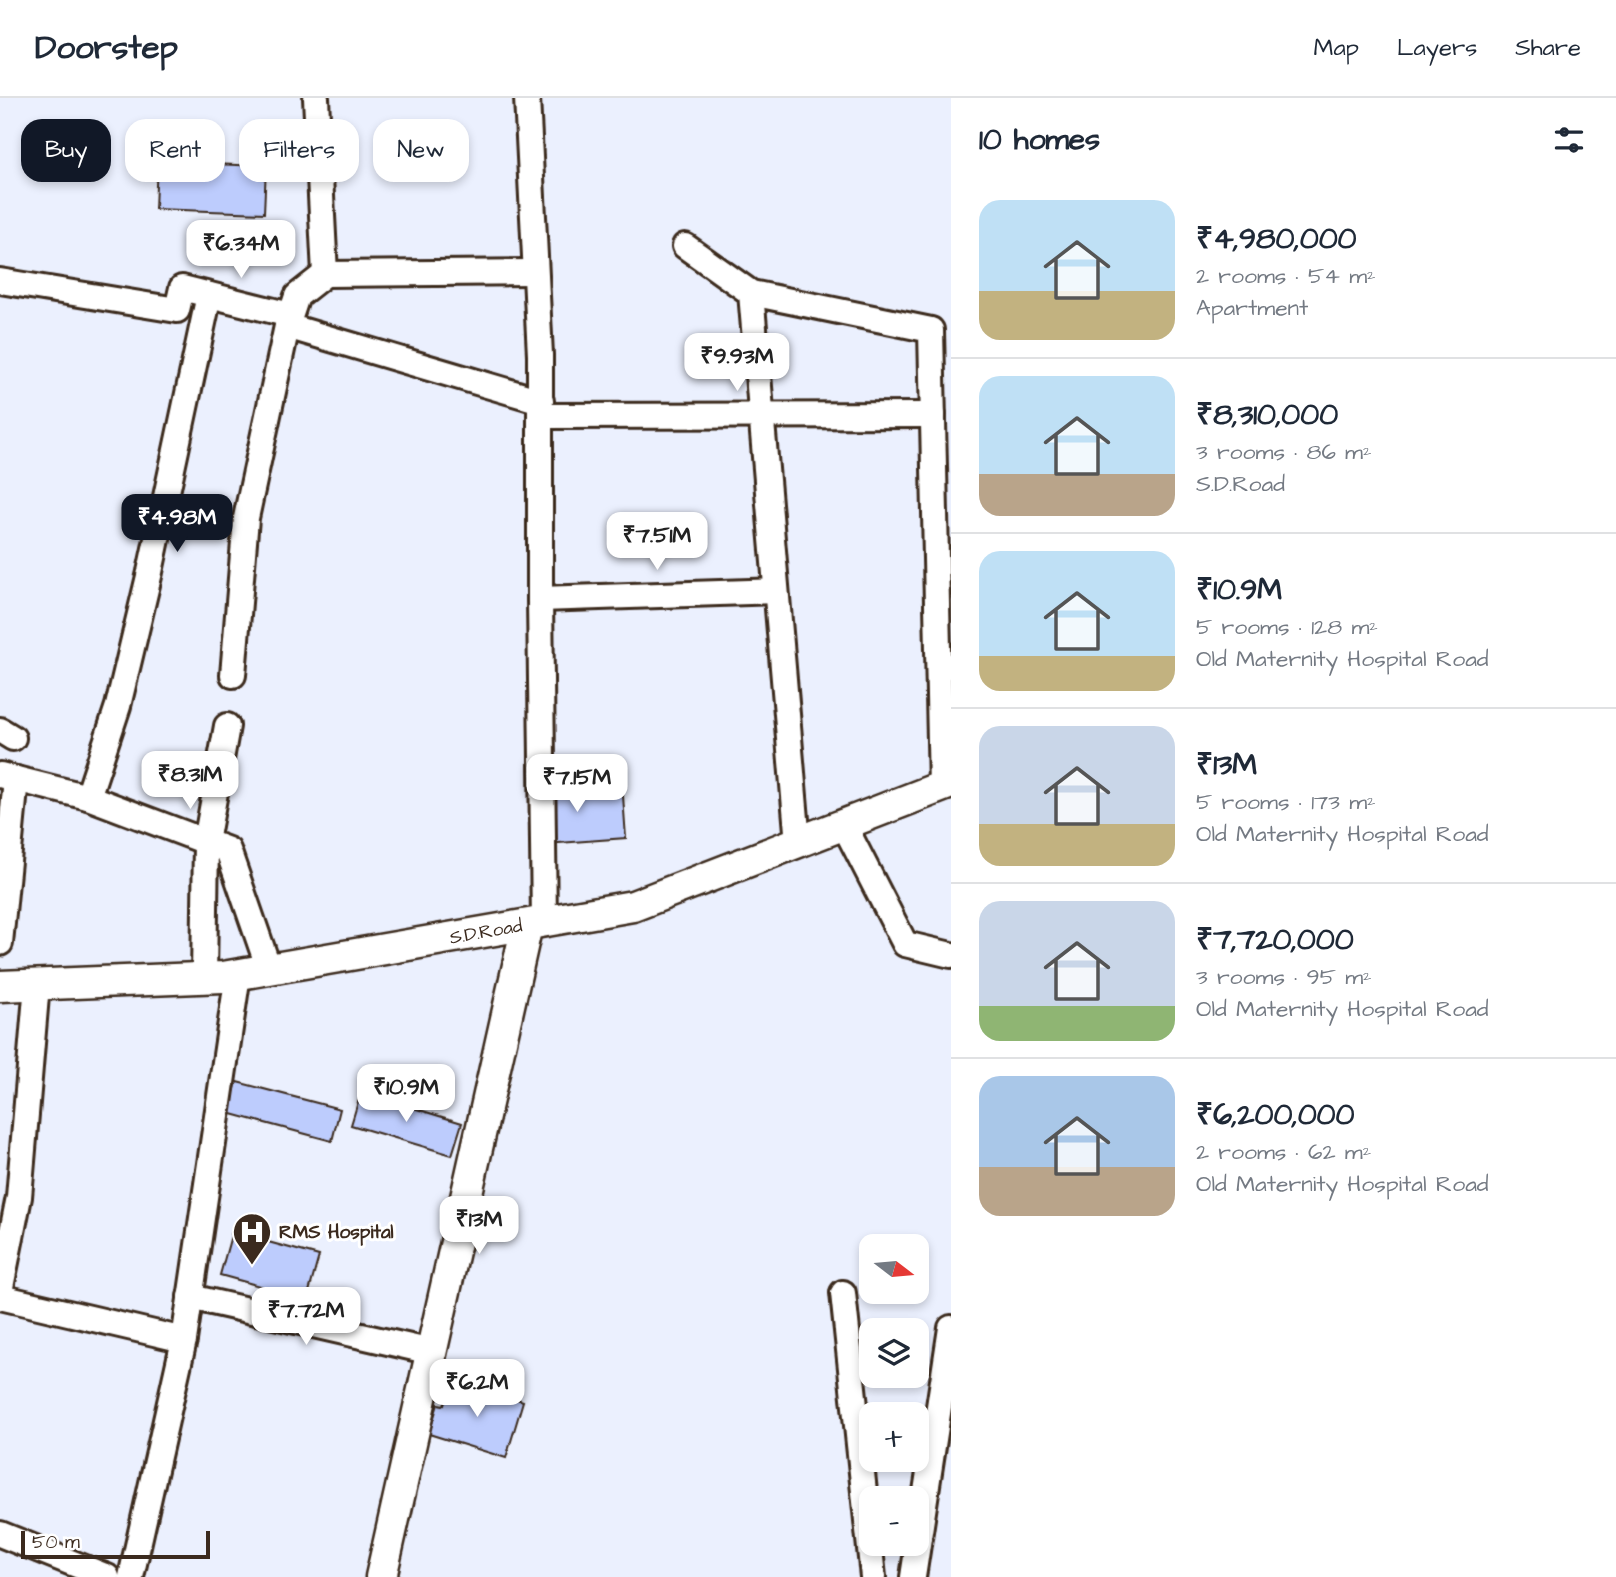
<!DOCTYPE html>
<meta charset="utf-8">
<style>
:root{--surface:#fff;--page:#f6f6f7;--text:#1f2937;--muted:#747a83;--line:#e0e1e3;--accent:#111827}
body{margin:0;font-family:"Architects Daughter",sans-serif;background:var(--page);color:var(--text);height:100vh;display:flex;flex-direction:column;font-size:26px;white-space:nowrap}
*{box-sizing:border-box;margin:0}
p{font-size:23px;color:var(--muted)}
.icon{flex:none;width:38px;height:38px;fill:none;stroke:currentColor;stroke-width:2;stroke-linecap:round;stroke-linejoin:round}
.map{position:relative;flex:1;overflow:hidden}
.sheet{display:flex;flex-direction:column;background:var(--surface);width:665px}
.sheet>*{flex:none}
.guide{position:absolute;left:21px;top:21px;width:665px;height:63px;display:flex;gap:14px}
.needle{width:46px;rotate:106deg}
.controls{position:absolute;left:859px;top:1136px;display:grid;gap:14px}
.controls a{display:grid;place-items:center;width:70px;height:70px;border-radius:14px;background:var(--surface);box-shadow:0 4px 10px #0003;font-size:35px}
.scale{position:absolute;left:21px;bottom:18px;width:189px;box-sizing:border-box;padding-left:7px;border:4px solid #3b2a1e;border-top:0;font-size:19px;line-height:24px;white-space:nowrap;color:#3b2a1e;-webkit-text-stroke:5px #fff;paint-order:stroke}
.price{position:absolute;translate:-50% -60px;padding:0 16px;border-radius:14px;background:#fff;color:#222;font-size:23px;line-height:46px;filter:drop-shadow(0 2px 4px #0008)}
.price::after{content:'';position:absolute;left:50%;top:42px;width:21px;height:16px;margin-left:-10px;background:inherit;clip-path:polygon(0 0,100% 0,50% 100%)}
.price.active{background:var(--accent);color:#fff}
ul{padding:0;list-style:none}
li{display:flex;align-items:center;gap:21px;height:175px;padding:0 28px}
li+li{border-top:2px solid var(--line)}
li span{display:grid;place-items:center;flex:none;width:196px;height:140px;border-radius:21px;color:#555}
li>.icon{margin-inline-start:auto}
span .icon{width:84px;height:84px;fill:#fffc;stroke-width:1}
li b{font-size:30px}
h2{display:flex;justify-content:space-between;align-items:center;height:84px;padding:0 28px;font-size:30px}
.pill{padding:0 24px;border-radius:21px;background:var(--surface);box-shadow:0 4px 10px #0003;font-size:24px;line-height:63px}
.pill.active{background:var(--accent);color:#fff}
header{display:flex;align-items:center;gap:42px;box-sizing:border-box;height:98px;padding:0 35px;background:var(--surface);border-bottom:2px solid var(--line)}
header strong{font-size:33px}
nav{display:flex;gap:38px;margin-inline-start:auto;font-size:24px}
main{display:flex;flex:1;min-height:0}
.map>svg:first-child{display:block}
.building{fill:#bdccfd;stroke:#3b2a1e;stroke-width:2}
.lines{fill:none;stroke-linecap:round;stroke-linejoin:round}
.minor-casing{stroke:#3b2a1e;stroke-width:30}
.tertiary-casing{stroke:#3b2a1e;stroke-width:35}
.minor{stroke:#fff;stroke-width:24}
.tertiary{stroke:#fff;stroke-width:30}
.labels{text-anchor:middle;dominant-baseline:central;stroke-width:6;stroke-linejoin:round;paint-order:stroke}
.street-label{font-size:19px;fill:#3b2a1e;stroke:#fff}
.poi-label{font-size:19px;font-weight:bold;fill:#3b2a1e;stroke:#fff;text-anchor:start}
</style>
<header>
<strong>Doorstep</strong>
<nav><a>Map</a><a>Layers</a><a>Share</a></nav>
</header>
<main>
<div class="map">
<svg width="951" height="1479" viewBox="0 0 951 1479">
<rect width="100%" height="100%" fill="#ebf0fe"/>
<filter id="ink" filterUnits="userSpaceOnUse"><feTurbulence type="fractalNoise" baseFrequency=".0143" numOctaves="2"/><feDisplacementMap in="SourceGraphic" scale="14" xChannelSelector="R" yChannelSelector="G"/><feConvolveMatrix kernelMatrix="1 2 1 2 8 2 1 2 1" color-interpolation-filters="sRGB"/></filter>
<g filter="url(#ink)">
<g class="building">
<polygon points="157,64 266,68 264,115 155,111"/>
<polygon points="622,684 626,740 532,747 529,691"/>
<polygon points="237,984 340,1011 332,1043 228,1015"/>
<polygon points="361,994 462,1025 452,1057 351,1027"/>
<polygon points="232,1134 319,1158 307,1201 220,1177"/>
<polygon points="452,1281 523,1303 506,1360 429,1336 438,1306 444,1307"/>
</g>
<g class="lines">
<g class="minor-casing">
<g id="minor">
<polyline points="316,0 325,176 535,174"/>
<polyline points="527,0 540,257 540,501 544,824"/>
<polyline points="685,148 751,195 931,232 941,689"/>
<polyline points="325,176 297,198 287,228 541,303"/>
<polyline points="0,183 177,212 182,190 290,217"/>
<polyline points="751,195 798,745"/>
<polyline points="541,318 933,317"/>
<polyline points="540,501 776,493"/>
<polyline points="233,577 246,420 287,228"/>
<polyline points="0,632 13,640"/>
<polyline points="0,677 88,699 228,752 269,871"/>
<polyline points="88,699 118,608 150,474 209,197"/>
<polyline points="844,727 905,846 951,857"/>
<polyline points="0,845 16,681"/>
<polyline points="204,879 206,744 227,628"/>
<polyline points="0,1194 19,1099 37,886"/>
<polyline points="843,1195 873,1479"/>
<polyline points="0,1199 184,1242"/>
<polyline points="190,1199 432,1254"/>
<polyline points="0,1436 107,1479"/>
<polyline points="131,1479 184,1242 238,876"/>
<polyline points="913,1479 951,1230"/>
</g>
</g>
<g class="tertiary-casing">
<g id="tertiary">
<polyline points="0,888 223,879 633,808 951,685"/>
<polyline points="381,1479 527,827"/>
</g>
</g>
<use href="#minor" class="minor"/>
<use href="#tertiary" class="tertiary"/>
</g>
</g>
<defs>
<g id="hospital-pin" transform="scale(2.0125)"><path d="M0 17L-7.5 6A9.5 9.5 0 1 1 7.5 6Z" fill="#3b2a1e" stroke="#fff"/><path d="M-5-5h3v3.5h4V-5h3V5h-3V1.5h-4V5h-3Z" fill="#fff"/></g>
</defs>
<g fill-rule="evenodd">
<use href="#hospital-pin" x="252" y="1134"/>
</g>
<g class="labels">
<g class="street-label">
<text transform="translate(486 834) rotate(-10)">S.D.Road</text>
</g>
<g class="poi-label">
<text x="279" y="1134">RMS Hospital</text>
</g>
</g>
</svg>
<div class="controls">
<a><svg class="needle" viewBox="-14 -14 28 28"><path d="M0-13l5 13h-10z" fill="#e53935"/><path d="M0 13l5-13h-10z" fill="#747a83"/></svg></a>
<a><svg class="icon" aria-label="layers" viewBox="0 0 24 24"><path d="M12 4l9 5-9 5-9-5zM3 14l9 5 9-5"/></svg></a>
<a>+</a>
<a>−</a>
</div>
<div class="scale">50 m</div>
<b class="price" style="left:241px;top:182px">₹6.34M</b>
<b class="price" style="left:737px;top:295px">₹9.93M</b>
<b class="price active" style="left:177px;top:456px">₹4.98M</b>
<b class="price" style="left:657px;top:474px">₹7.51M</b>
<b class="price" style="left:190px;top:713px">₹8.31M</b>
<b class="price" style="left:577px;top:716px">₹7.15M</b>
<b class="price" style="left:406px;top:1026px">₹10.9M</b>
<b class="price" style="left:479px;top:1158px">₹13M</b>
<b class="price" style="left:306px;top:1249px">₹7.72M</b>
<b class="price" style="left:477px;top:1321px">₹6.2M</b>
<div class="guide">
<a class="pill active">Buy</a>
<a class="pill">Rent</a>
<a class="pill">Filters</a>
<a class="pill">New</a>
</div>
</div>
<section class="sheet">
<h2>10 homes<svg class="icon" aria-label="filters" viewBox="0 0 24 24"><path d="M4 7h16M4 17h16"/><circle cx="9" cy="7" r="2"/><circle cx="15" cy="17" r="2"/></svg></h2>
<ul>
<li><span style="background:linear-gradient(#bfe0f5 65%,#c2b280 0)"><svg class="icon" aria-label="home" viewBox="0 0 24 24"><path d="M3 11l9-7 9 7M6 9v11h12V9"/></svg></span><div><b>₹4,980,000</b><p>2 rooms · 54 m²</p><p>Apartment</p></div></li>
<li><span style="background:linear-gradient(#bfe0f5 70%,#b9a48a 0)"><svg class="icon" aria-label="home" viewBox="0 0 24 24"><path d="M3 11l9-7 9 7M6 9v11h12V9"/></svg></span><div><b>₹8,310,000</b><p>3 rooms · 86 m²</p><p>S.D.Road</p></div></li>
<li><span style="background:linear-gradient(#bfe0f5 75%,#c2b280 0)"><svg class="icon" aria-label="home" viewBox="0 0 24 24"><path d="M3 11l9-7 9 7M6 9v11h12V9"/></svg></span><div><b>₹10.9M</b><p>5 rooms · 128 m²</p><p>Old Maternity Hospital Road</p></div></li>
<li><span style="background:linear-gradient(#c9d6e8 70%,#c2b280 0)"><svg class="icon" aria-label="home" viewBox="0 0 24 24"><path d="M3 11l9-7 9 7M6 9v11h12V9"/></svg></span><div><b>₹13M</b><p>5 rooms · 173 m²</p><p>Old Maternity Hospital Road</p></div></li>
<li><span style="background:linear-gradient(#c9d6e8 75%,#8fb573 0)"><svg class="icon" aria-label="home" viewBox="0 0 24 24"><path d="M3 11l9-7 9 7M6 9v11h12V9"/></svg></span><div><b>₹7,720,000</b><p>3 rooms · 95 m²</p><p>Old Maternity Hospital Road</p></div></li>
<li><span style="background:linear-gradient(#a9c7e8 65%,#b9a48a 0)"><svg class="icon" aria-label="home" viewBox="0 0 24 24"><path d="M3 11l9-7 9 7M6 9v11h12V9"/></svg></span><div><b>₹6,200,000</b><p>2 rooms · 62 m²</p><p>Old Maternity Hospital Road</p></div></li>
</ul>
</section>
</main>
